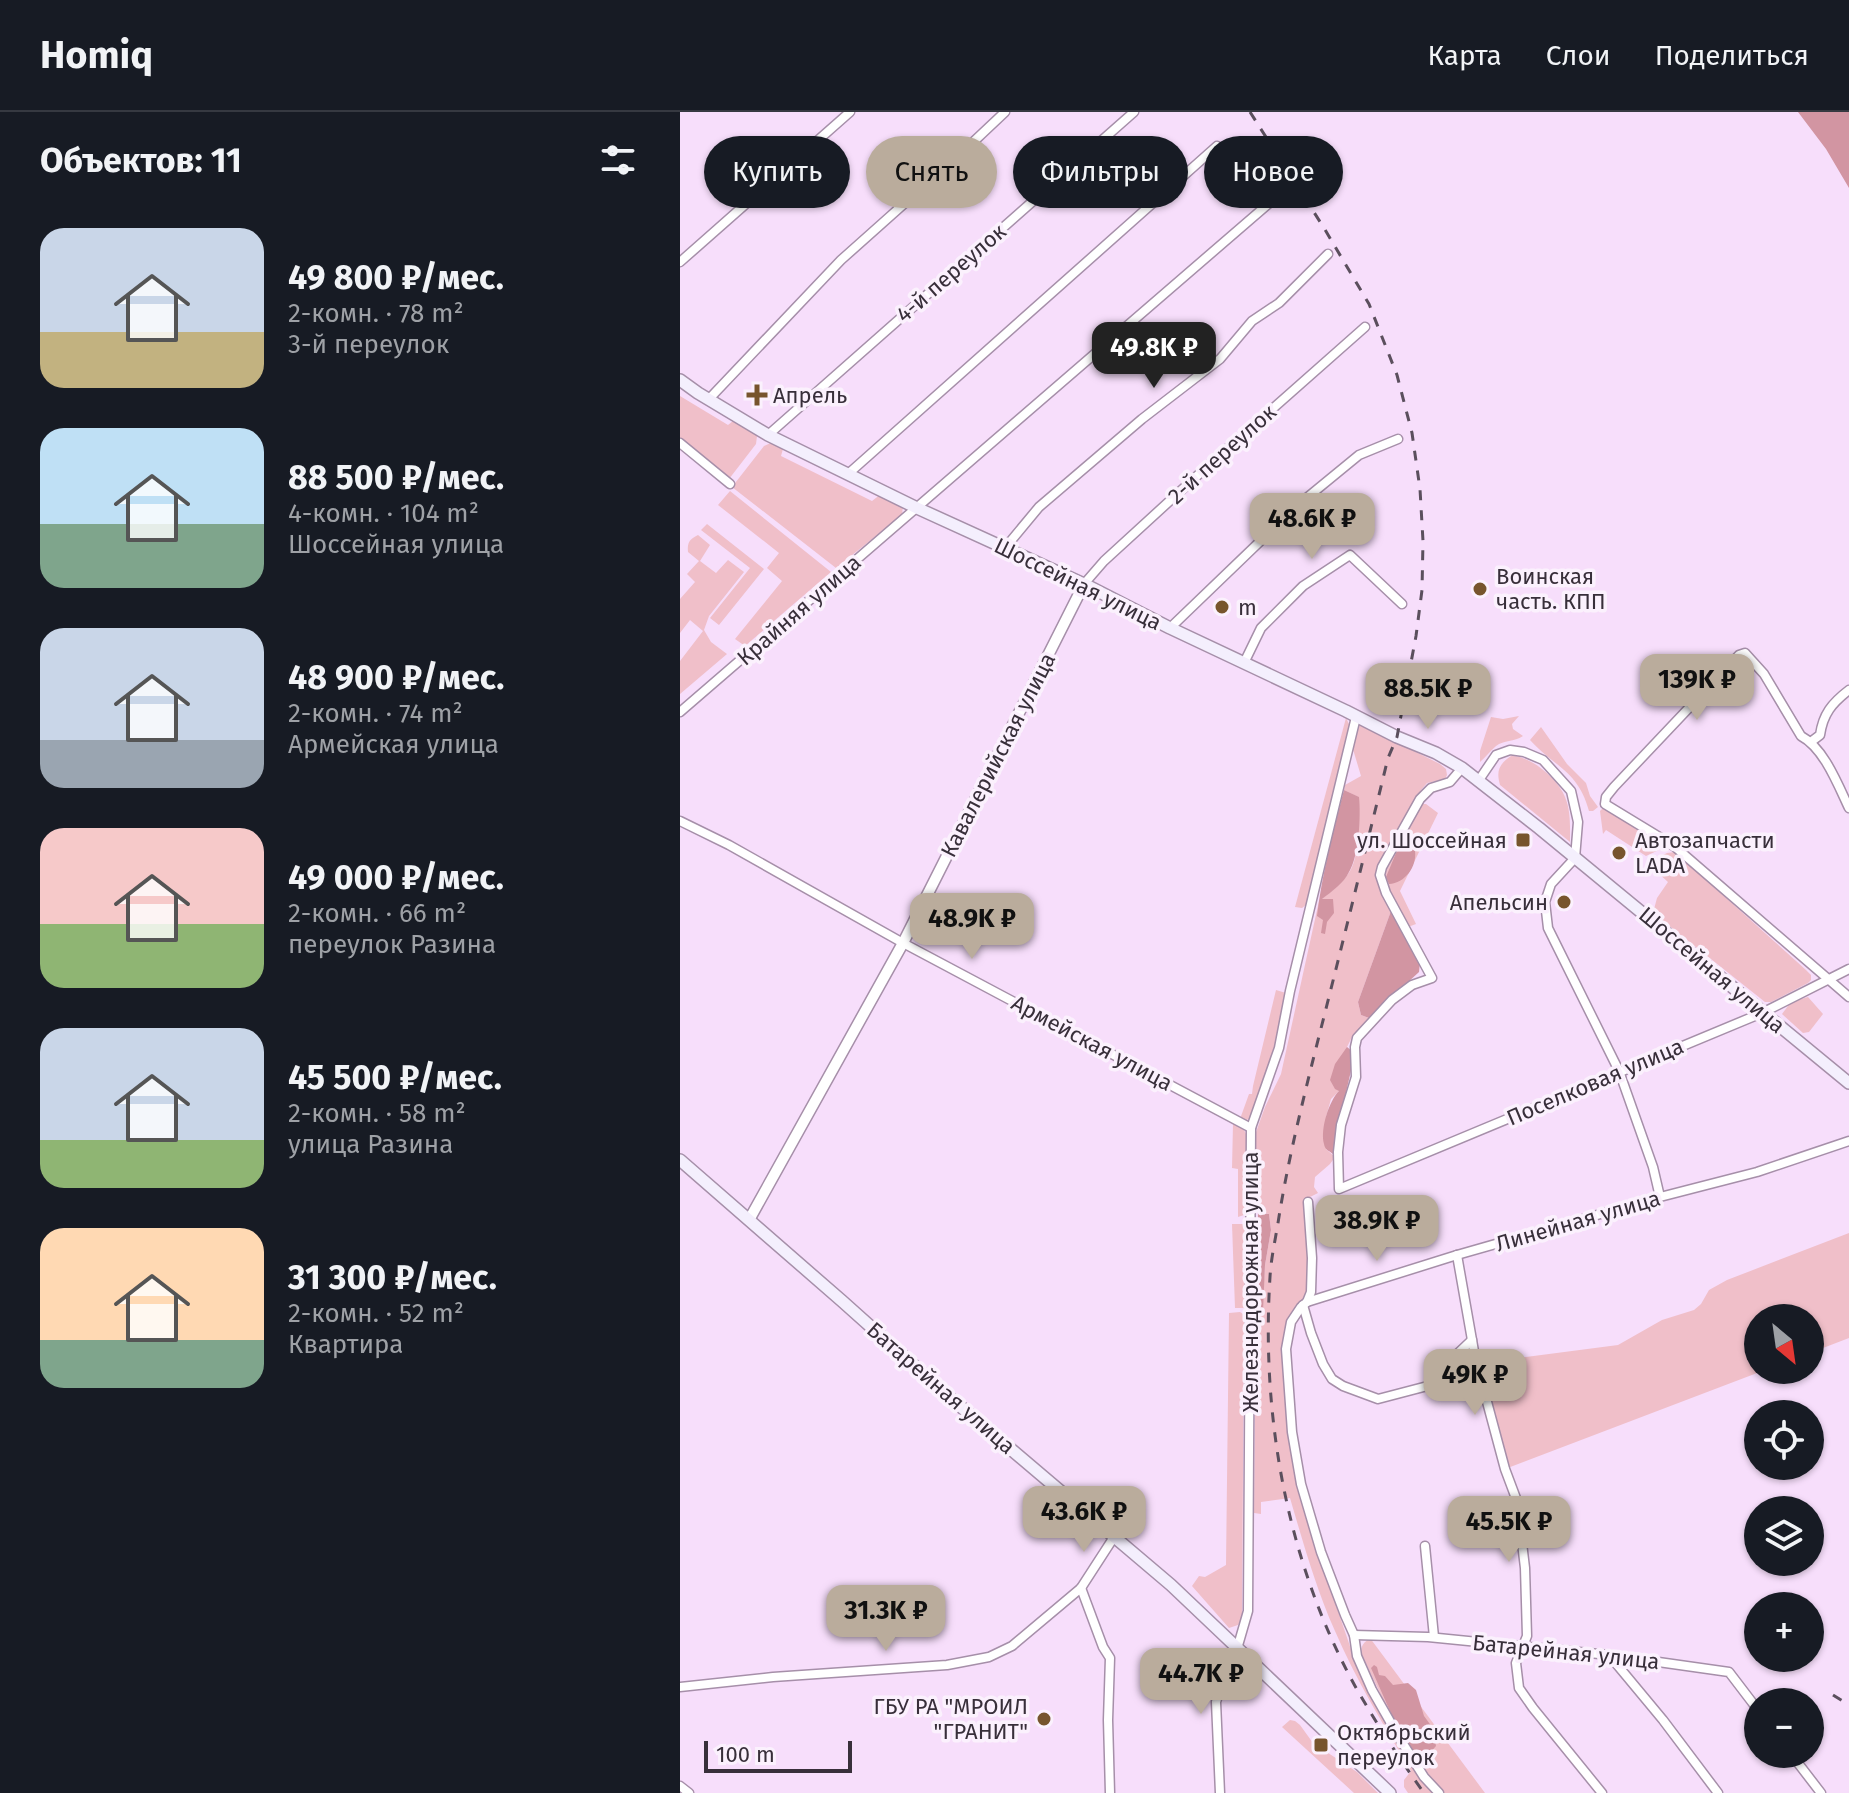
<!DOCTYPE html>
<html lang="ru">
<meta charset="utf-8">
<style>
:root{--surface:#171b24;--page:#242831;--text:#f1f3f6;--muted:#9ea1a6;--line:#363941;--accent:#baac9c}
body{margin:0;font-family:"Fira Sans",sans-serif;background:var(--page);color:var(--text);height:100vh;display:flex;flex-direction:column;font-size:30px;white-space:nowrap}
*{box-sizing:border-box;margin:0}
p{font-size:26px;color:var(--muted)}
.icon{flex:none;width:44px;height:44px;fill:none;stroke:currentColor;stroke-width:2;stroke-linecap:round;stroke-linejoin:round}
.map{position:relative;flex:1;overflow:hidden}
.side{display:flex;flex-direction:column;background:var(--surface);width:680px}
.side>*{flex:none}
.top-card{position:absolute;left:24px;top:24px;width:760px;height:72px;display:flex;gap:16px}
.needle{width:52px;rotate:151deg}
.buttons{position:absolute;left:1064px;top:1192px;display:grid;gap:16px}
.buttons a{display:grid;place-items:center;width:80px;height:80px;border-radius:50%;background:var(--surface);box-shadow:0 2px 6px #0004;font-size:40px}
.scale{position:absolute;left:24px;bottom:20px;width:148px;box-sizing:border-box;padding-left:8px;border:4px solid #382f3a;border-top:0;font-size:22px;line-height:28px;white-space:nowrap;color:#382f3a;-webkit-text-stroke:6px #fbf1fd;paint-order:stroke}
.price{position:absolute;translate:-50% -68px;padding:0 18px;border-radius:16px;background:var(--accent);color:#111;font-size:26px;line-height:52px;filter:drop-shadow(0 2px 4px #0008)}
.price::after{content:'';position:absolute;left:50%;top:48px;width:24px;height:18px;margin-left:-12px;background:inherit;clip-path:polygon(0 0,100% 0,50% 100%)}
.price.active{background:#222;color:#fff}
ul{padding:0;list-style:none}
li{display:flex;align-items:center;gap:24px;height:200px;padding:0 40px}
li span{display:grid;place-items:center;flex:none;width:224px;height:160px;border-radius:24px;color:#555}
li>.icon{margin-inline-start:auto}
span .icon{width:96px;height:96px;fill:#fffc;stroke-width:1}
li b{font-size:34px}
h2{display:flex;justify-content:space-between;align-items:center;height:96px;padding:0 40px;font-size:34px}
.chip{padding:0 28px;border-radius:36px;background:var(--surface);box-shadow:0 2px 6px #0004;font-size:28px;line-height:72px}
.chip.active{background:var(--accent);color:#111}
header{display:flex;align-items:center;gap:48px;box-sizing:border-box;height:112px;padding:0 40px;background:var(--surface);border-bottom:2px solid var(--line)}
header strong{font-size:38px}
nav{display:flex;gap:44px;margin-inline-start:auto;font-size:28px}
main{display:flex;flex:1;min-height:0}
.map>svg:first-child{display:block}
.green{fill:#f0bfc9}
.forest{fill:#d295a2}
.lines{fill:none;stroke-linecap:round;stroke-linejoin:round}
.minor-casing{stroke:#a68fa9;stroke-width:11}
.tertiary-casing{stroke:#a68fa9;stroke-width:13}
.secondary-casing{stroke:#a68fa9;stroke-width:14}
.minor{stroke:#fff;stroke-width:8}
.tertiary{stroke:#fff;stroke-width:10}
.secondary{stroke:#f4effd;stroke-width:11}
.rail{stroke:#5b4f5d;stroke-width:3;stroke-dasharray:10 10;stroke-linecap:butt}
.poi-dot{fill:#77552d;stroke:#fbf1fd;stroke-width:3}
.labels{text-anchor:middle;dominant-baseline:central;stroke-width:7;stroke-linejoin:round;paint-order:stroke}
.street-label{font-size:22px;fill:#382f3a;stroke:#fbf1fd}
.poi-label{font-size:22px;fill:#382f3a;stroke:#fbf1fd;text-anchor:start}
</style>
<header>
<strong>Homiq</strong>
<nav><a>Карта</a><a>Слои</a><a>Поделиться</a></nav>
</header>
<main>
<section class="side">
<h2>Объектов: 11<svg class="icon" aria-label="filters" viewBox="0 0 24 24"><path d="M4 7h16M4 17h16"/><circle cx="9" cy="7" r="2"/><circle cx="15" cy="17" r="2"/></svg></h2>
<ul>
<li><span style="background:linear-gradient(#c9d6e8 65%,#c2b280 0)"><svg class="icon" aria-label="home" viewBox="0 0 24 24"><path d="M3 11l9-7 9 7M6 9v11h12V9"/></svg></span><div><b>49 800 ₽/мес.</b><p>2-комн. · 78 m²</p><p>3-й переулок</p></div></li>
<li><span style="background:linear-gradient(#bfe0f5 60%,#7fa58c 0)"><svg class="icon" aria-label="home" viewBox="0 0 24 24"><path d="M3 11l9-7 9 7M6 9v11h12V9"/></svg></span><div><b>88 500 ₽/мес.</b><p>4-комн. · 104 m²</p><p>Шоссейная улица</p></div></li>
<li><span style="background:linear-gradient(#c9d6e8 70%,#9aa5b1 0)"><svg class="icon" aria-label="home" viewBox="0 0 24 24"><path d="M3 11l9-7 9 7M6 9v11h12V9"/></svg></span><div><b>48 900 ₽/мес.</b><p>2-комн. · 74 m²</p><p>Армейская улица</p></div></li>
<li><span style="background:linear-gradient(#f6c9c9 60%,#8fb573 0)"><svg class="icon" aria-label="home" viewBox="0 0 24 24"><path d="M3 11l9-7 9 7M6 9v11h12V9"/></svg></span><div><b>49 000 ₽/мес.</b><p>2-комн. · 66 m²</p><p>переулок Разина</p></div></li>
<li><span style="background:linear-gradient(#c9d6e8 70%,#8fb573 0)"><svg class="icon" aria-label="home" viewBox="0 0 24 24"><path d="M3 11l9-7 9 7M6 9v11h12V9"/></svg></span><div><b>45 500 ₽/мес.</b><p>2-комн. · 58 m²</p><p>улица Разина</p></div></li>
<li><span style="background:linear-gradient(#ffd9b3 70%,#7fa58c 0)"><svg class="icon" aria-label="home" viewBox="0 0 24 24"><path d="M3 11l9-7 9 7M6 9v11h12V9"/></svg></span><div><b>31 300 ₽/мес.</b><p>2-комн. · 52 m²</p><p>Квартира</p></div></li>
</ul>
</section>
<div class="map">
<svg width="1169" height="1681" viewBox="0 0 1169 1681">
<rect width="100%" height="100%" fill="#f7defb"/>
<g class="green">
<path d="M 0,284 L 48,313 L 53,309 C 61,311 72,317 77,324 L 76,332 L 49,367 L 0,327 Z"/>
<polygon points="93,330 101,333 103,337 101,344 192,389 201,382 223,394 222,403 156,456 52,375 84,334"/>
<polygon points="50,379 151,460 65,534 55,527 102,469 87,456 99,441 38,393"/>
<polygon points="27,412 84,457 39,513 30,506 70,456 21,418"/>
<path d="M 18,423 L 30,433 L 20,449 L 36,461 L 48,448 L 64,460 L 29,504 L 24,518 L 31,530 L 47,542 L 0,582 L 0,549 L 23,519 L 10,508 L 0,521 L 0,487 L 15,470 L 7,462 L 19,449 L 8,440 C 7,430 10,427 18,423 Z"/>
<path d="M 839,604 L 832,612 L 833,617 L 843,624 C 834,630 824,628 816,634 C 810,639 806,645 800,650 L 800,639 L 811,605 L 823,607 Z"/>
<polygon points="666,606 670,614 629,785 626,793 622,796 615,795"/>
<path d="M 680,612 L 760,652 L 766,657 L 767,663 L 765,667 L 747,671 L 741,678 L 699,757 L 711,799 L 678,890 L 681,903 L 689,906 L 672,925 L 667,935 L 660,978 L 651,987 L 646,1005 L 646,1037 L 655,1045 L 650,1052 L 635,1065 L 634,1075 L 638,1081 L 626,1087 L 630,1156 L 628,1181 L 605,1225 L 619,1377 L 624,1400 L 673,1543 L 758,1681 L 728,1681 L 724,1675 L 724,1668 L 731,1659 C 704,1614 676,1568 655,1519 C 636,1477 623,1430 610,1386 L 581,1390 L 581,1402 L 574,1401 L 576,1198 L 582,1199 L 585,1153 L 591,1118 L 589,1102 L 578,1100 L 575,1023 L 585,995 L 601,962 L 639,789 C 649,781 660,773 668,762 C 681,745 678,706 678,685 L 664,678 L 665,673 L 681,664 L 672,634 Z"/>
<path d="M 861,615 L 887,652 L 906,671 L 910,684 L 918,695 L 913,699 L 909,699 C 898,659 876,656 850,628 Z"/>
<path d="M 831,644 C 850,643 878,667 885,685 C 891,699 890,715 890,730 L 820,673 C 816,659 819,652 831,644 Z"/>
<path d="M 742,692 L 746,692 L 758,701 L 720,779 L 736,812 L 728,815 L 704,768 C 703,746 731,711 742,692 Z"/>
<polygon points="924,695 980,729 983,733 981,737 966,744 926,718 923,722 920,699"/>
<polygon points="995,740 1126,858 1131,863 1131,868 1128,871 1091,890 1085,890 973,801 977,786 988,770 967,751 987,741"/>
<polygon points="596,878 606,881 595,937 574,1001 569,1007 564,1009 560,1007 569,982 572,982 573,974"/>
<polygon points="1128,885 1143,902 1129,920 1123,921 1102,902 1111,890"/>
<polygon points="553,1012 564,1018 566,1022 567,1102 558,1105 558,1057 552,1056"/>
<polygon points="552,1112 566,1112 566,1196 555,1196"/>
<polygon points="1169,1121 1169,1226 1130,1241 1130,1206 1078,1206 1078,1258 1085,1258 825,1357 795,1245 808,1250 938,1233 982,1208 1014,1198 1021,1192 1029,1178 1047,1168"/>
<polygon points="560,1200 563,1202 564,1210 562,1506 558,1513 549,1516 512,1474 519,1464 525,1465 546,1453 549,1201"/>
<path d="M 690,1526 L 805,1681 L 762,1681 C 726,1641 705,1591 682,1543 C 680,1535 683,1531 690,1526 Z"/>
<polygon points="610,1608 615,1609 620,1613 633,1631 677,1660 698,1681 674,1681 602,1615"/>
</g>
<g class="forest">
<polygon points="1118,0 1169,0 1169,76 1146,37"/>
<path d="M 664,678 L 679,685 C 681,704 679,744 669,760 C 664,771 651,780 642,787 L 653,787 L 654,801 L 647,810 L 645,822 L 641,821 L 643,808 L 637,804 C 642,762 653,720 664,678 Z"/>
<path d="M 736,731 L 738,734 L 735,739 C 737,755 725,771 709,772 L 706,765 L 716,741 L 723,733 Z"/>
<polygon points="711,799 740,850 739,860 689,906 681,903 678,890"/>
<path d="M 667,935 L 672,939 L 673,950 L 658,1015 L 656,1037 L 653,1042 C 648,1038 645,1038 644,1032 C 640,1017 649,989 659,979 L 655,977 L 650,968 L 655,952 Z"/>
<polygon points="578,1101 589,1102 591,1118 585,1153 583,1199 576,1198"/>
<polygon points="694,1553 697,1555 699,1563 705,1564 713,1573 728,1571 736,1578 744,1604 752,1615 756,1634 749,1642 738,1642 733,1639 713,1606 691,1556"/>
</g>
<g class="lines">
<g class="minor-casing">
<g id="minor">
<polyline points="0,150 170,0"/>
<polyline points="29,287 161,148 290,33 325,0"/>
<polyline points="88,323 454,0"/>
<polyline points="0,331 50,372"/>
<polyline points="168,362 537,34"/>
<polyline points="325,436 359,395 462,307 540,247 572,209 599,191 648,142"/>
<polyline points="404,472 424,449 530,352 685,215"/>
<polyline points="490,516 618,393 679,343 718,327"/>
<polyline points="564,551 581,516 623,474 670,443 722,492"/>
<polyline points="0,600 609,74"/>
<path d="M 1132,629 L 1140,623 C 1143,602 1152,591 1169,578"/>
<polyline points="782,656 770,670 751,676 740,687 702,755 700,763 706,781 752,866 732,873 712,888 677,926 675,935 676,965 661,1013 658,1040 659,1077 1082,901 1169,857"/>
<polyline points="799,668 816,643 830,638 844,640 863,648 891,679 898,710 895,746 871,772 865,790 868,816 939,959 973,1055 980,1085"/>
<path d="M 1169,696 C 1158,673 1144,636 1121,624 L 1084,562 L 1065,541 L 1059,543 L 934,675 L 926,685 L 925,692 L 994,734 L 1169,885"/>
<polyline points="0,709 49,733 223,831 571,1016"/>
<polyline points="628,1090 632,1146 631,1180 627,1190 621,1195 611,1210 606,1237 612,1320 621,1372 641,1440 665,1503 674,1523 677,1544 692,1578 720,1627 744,1665 759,1681"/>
<polyline points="777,1143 795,1245 825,1357 837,1389 845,1456 847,1524 836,1551 839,1576 853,1596 922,1681"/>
<polyline points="627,1190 777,1143 980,1085 1077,1060 1169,1029"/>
<polyline points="623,1193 631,1221 643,1252 652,1267 663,1274 698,1287 759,1271 773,1246 792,1228"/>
<polyline points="745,1434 754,1525"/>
<polyline points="401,1476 423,1535 430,1546 428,1608 430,1681"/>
<polyline points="674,1523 748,1525 929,1543 1049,1560 1078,1598"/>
<polyline points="929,1543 983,1608 1038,1681"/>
<polyline points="0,1575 93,1565 267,1553 309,1545 332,1534 401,1476 434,1425"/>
<polyline points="1111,1642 1141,1681"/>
<polyline points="0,1674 9,1681"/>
<polyline points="540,1681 536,1590 544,1564 557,1537 568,1499 571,1016 599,936 610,879 676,605"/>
</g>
</g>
<g class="tertiary-casing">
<polyline id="tertiary" points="69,1108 223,831 404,472"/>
</g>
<g class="secondary-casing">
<g id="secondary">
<polyline points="0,268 18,281 88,323 237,396 404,472 490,516 666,599 717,625 756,641 782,656 859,716 1169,971"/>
<polyline points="0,1048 162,1189 267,1283 491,1473 710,1681"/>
</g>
</g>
<use href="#minor" class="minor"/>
<use href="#tertiary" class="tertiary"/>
<use href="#secondary" class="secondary"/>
<g class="rail">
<path d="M 570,0 L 644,116 L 689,192 L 717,263 L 732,321 L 740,377 L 743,429 L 742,478 L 736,524 L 717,625 L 708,646 C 684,744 660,842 635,940 C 621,996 607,1053 598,1111 C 595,1129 591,1147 590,1165 C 581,1305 607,1450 675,1574 C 696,1611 719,1646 744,1681"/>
<polyline points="1153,1583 1169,1593"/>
</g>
</g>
<g class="poi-dot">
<path d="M73 271h8v8h8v8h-8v8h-8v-8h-8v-8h8z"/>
<circle cx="800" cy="477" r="8"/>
<circle cx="542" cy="495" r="8"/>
<rect x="835" y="720" width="16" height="16" rx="4"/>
<circle cx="939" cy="741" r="8"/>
<circle cx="884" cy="790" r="8"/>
<circle cx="364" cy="1607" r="8"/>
<rect x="633" y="1625" width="16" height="16" rx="4"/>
</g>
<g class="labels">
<g class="street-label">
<text transform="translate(271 161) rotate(-41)">4-й переулок</text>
<text transform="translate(542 342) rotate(-42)">2-й переулок</text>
<text transform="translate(398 472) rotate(26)">Шоссейная улица</text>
<text transform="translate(119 498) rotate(-41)">Крайняя улица</text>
<text transform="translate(318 643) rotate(-63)">Кавалерийская улица</text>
<text transform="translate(1032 858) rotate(40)">Шоссейная улица</text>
<text transform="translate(412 931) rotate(28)">Армейская улица</text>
<text transform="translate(915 970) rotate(-23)">Поселковая улица</text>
<text transform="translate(898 1109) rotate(-16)">Линейная улица</text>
<text transform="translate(570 1170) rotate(-90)">Железнодорожная улица</text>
<text transform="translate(261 1276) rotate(41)">Батарейная улица</text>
<text transform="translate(886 1540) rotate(6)">Батарейная улица</text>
</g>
<g class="poi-label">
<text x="93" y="283">Апрель</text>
<text x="816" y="464">Воинская<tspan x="816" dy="25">часть. КПП</tspan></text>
<text x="558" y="495">m</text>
<text x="827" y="728" text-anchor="end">ул. Шоссейная</text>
<text x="955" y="728">Автозапчасти<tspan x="955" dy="25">LADA</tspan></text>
<text x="868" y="790" text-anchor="end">Апельсин</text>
<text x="348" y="1594" text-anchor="end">ГБУ РА "МРОИЛ<tspan x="348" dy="25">"ГРАНИТ"</tspan></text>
<text x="657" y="1620">Октябрьский<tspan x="657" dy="25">переулок</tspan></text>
</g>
</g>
</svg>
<div class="buttons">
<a><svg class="needle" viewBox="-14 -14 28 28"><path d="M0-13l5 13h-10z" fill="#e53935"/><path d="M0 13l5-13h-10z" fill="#9ea1a6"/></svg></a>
<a><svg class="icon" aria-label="locate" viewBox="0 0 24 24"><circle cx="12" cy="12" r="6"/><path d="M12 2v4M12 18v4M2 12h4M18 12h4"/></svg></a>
<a><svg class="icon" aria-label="layers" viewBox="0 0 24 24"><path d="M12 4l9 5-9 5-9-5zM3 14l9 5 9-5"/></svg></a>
<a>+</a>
<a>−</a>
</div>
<div class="scale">100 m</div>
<b class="price active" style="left:474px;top:278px">49.8K ₽</b>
<b class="price" style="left:632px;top:449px">48.6K ₽</b>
<b class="price" style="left:1017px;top:610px">139K ₽</b>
<b class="price" style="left:748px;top:619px">88.5K ₽</b>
<b class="price" style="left:292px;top:849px">48.9K ₽</b>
<b class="price" style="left:697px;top:1151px">38.9K ₽</b>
<b class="price" style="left:795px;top:1305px">49K ₽</b>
<b class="price" style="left:404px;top:1442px">43.6K ₽</b>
<b class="price" style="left:829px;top:1452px">45.5K ₽</b>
<b class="price" style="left:206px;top:1541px">31.3K ₽</b>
<b class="price" style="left:521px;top:1604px">44.7K ₽</b>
<div class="top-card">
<a class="chip">Купить</a>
<a class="chip active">Снять</a>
<a class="chip">Фильтры</a>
<a class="chip">Новое</a>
</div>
</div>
</main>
